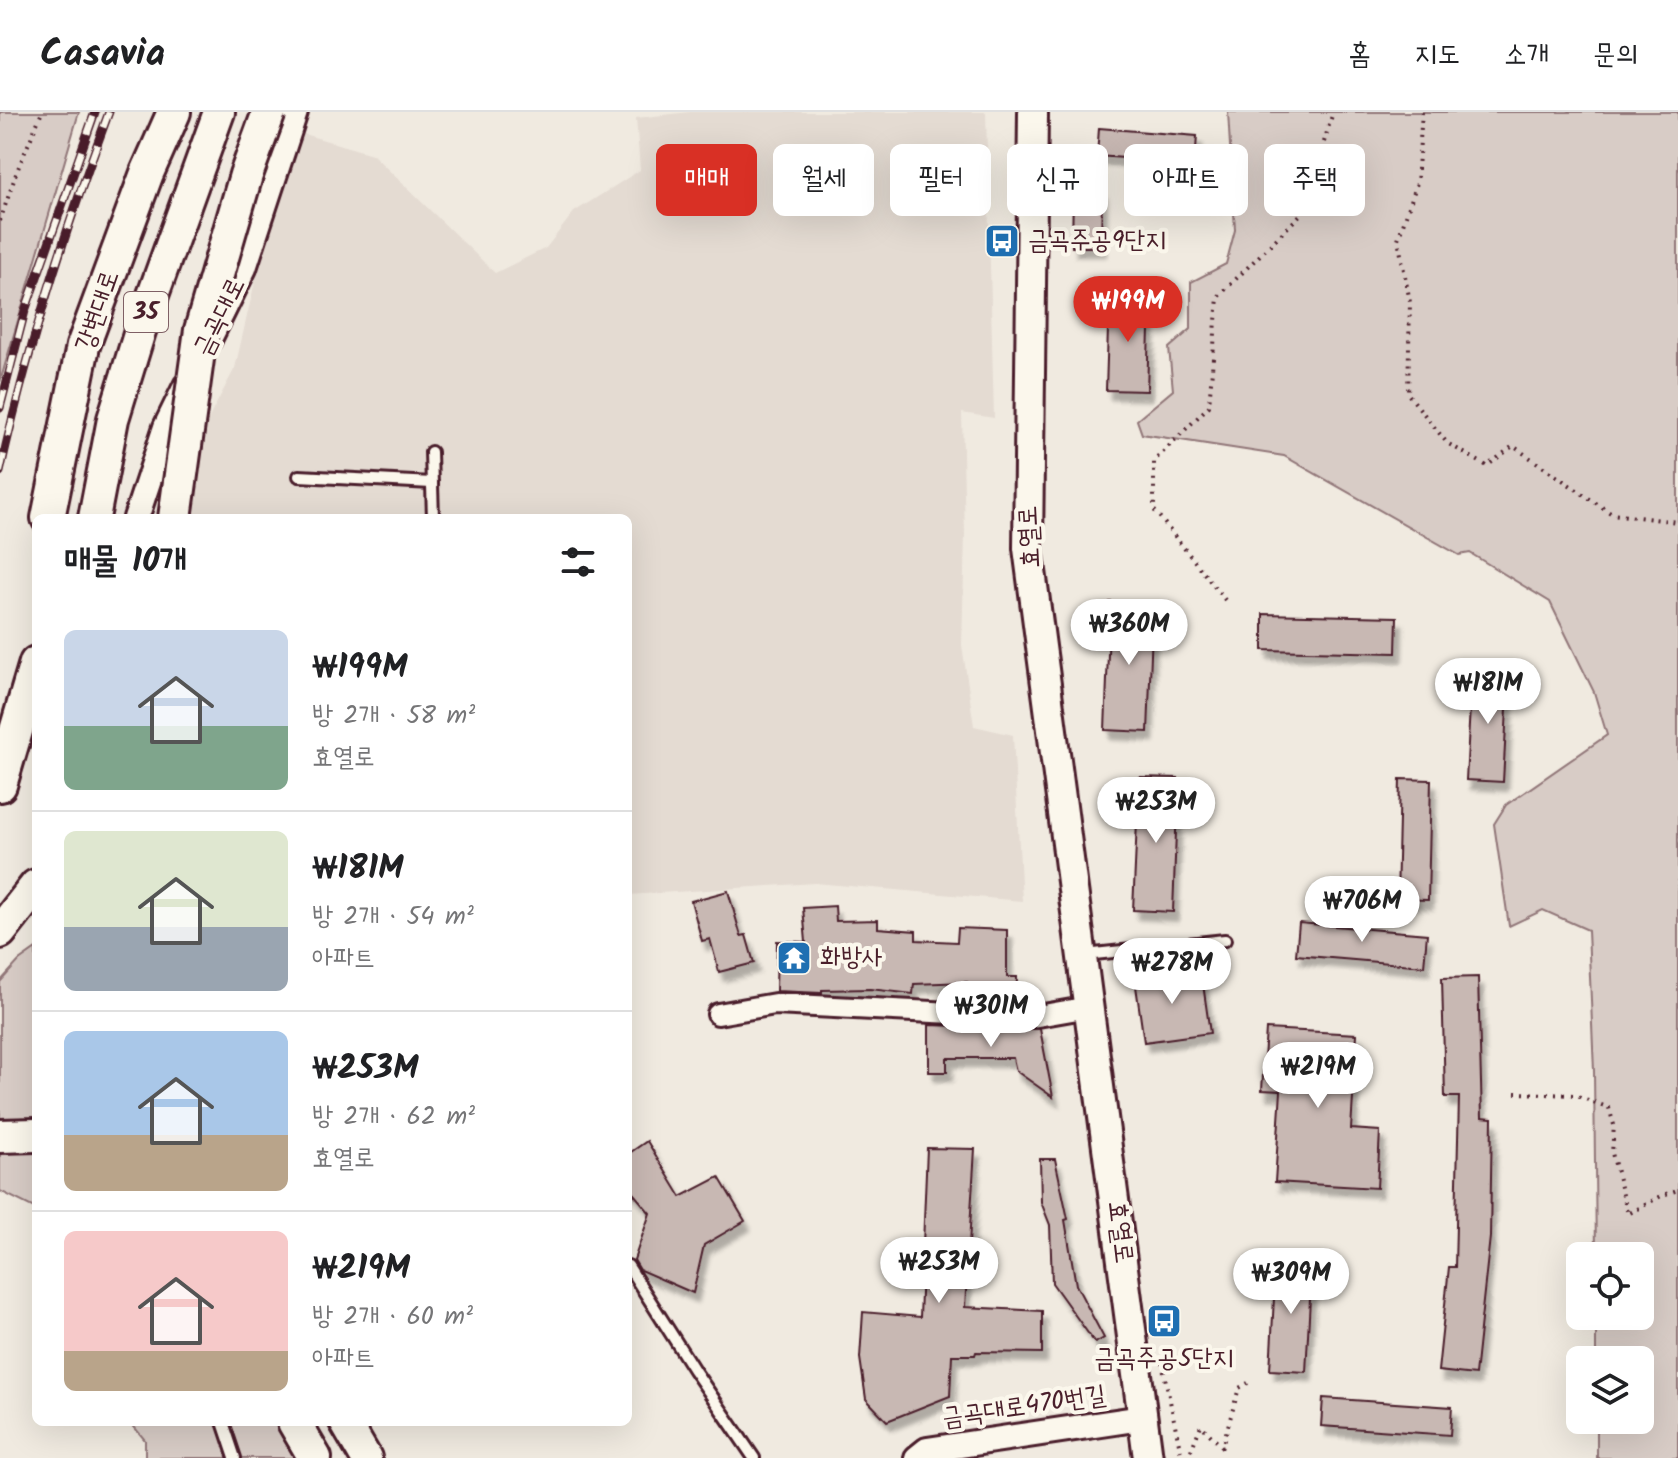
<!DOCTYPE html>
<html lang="ko">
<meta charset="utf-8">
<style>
:root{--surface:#fff;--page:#f2f2f2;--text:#202124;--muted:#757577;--line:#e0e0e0;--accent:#d93025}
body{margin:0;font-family:Kalam,"Poor Story",sans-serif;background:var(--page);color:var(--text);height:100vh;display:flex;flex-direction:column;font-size:30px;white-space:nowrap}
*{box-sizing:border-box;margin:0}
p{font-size:26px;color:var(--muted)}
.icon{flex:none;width:44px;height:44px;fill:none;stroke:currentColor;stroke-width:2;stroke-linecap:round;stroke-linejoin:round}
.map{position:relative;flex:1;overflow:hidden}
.drawer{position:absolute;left:32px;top:402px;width:600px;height:912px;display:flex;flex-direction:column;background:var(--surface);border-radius:12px;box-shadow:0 8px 32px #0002}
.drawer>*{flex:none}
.guide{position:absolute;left:656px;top:32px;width:760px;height:72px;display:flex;gap:16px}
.buttons{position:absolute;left:1566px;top:1130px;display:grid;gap:16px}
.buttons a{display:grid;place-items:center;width:88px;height:88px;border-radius:12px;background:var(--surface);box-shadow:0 8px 32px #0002;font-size:40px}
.price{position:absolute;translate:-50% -68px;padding:0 18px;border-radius:28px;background:#fff;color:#222;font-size:26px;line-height:52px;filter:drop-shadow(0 2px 4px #0008)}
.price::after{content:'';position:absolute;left:50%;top:48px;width:24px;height:18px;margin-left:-12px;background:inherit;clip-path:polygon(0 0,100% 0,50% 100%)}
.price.selected{background:var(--accent);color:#fff}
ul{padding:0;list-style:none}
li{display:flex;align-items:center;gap:24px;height:200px;padding:0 32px}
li+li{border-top:2px solid var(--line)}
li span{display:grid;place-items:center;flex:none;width:224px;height:160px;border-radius:12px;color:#555}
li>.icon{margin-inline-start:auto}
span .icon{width:96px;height:96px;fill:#fffc;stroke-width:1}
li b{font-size:34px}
h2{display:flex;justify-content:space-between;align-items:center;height:96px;padding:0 32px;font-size:34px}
.pill{padding:0 28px;border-radius:12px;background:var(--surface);box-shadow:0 8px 32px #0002;font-size:28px;line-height:72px}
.pill.selected{background:var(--accent);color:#fff}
header{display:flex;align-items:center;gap:48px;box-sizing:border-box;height:112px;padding:0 40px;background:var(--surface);border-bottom:2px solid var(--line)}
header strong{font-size:38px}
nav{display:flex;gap:44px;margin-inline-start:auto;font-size:28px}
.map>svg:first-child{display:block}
.built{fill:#e4dbd2}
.green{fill:#d8ccc6;stroke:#917678;stroke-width:2}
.building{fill:#c8b8b3;stroke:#4a1f2b;stroke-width:2;filter:url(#shadow)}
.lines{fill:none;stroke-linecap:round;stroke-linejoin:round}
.service-casing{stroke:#4a1f2b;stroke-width:16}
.minor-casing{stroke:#4a1f2b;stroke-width:26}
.tertiary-casing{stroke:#4a1f2b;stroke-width:30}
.secondary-casing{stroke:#4a1f2b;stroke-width:34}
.primary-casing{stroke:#4a1f2b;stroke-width:36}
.trunk-casing{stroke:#4a1f2b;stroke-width:38}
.path{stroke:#4a1f2b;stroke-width:4;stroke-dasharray:2 6;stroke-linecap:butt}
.service{stroke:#fbf7ec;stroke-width:10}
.minor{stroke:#fbf7ec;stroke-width:20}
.tertiary{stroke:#fbf7ec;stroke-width:24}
.secondary{stroke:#fbf7ec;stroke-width:28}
.primary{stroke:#fbf7ec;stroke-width:30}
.trunk{stroke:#fbf7ec;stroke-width:32}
.rail-casing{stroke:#4a1f2b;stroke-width:9}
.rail{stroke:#fbf7ec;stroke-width:6;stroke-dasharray:18;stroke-linecap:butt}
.trunk-bridge-casing{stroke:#4a1f2b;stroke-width:38;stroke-linecap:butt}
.trunk-bridge{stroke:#fbf7ec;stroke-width:32}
.labels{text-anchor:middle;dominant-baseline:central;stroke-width:8;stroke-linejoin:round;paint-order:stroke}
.shield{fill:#fbf7ec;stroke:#7f6065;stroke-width:2}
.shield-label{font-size:24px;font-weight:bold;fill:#4a1f2b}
.poi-label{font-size:26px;fill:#4a1f2b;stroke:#fbf7ec;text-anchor:start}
.street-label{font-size:26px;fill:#4a1f2b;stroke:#fbf7ec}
</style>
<header>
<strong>Casavia</strong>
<nav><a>홈</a><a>지도</a><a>소개</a><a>문의</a></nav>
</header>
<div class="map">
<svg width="1678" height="1346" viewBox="0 0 1678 1346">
<defs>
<filter id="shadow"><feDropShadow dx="5" dy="9" stdDeviation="2" flood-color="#0004"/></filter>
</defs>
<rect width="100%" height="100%" fill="#f0eae0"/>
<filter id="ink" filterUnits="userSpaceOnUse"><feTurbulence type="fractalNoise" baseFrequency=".0125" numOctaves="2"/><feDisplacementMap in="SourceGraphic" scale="16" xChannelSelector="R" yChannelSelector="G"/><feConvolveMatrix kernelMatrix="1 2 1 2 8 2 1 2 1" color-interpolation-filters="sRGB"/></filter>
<g filter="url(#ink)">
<polygon class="built" points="690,0 986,0 994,306 962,301 965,423 962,533 974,614 1013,623 1022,789 815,771 628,783 628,406 193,406 203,317 235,256 290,18 372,42 495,161 546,136 574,100 640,58 636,6"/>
<g class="green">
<polygon points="0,0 79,0 0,270"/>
<polygon points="1228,0 1678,0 1678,1346 1597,1346 1597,1308 1640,1308 1640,1248 1596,1248 1596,1204 1640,1204 1640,1144 1596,1144 1594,959 1588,818 1543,798 1509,814 1494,712 1506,693 1607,623 1594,580 1550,490 1470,441 1459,443 1284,344 1142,322 1137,308 1173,278 1169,236 1191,217 1191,170 1226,152 1235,118"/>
<polygon points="36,837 36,1097 0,1079 0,870 19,849"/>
<polygon points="130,1310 294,1310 314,1346 145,1346 145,1328"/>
</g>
<g class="building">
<polygon points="1099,16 1197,24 1195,51 1097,44"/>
<polygon points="1073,78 1102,78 1101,135 1072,135"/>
<polygon points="1109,185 1150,186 1147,279 1106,278"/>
<polygon points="1110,490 1153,491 1148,620 1105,618"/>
<polygon points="1263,502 1397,505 1396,541 1263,538"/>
<polygon points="1472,558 1509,560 1503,670 1466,668"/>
<polygon points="1139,665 1178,666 1173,800 1133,798"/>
<polygon points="1400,667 1431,668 1428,788 1397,787"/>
<polygon points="728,779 741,824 746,823 754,851 719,860 710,827 702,829 691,789"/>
<polygon points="835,794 836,809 878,808 878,816 916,819 916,828 957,830 958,816 1007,818 1007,865 1017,865 1016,891 966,889 967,870 914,872 913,882 870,877 822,878 822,881 776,879 777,829 806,830 803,796"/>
<polygon points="1299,811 1427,822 1424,854 1296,843"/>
<polygon points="1201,858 1210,921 1144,930 1135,867"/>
<polygon points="1478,865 1482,1005 1492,1006 1490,1125 1475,1263 1438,1259 1449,1155 1455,1155 1459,985 1445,985 1442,866"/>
<polygon points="929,913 1040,917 1053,985 1016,959 1013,946 947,946 947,960 929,960"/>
<polygon points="1266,917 1357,922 1351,1017 1380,1019 1377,1076 1275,1070 1281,979 1262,978"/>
<polygon points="647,1029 681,1085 719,1065 745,1109 704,1133 693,1181 640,1158 634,1148 650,1101 628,1075 628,1042"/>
<polygon points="927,1036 975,1037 965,1195 1042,1199 1042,1241 976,1240 975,1243 952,1243 950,1284 887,1309 866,1287 860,1246 863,1200 920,1205"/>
<polygon points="1040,1047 1055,1047 1068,1107 1065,1108 1076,1173 1104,1226 1095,1231 1052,1171 1050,1113 1041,1090"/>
<polygon points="1276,1149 1312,1150 1306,1260 1270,1258"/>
<polygon points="1323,1286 1452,1295 1450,1323 1321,1314"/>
</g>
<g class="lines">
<g class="service-casing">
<g id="service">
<polyline points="431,340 433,406"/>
<polyline points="299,364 432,371"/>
<polyline points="1085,843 1225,828"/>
<polyline points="628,1154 694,1258 754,1346"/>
<polyline points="223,1310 235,1346"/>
</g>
</g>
<g class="minor-casing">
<polyline id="minor" points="718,902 775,892 1032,905 1089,895"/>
</g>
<g class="tertiary-casing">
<g id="tertiary">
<polyline points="209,227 244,156 295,0"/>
<polyline points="136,406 166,315 186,274"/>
<polyline points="917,1346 927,1338 1142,1306"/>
</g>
</g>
<g class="secondary-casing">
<polyline id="secondary" points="1033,0 1028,436 1148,1346"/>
</g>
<g class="primary-casing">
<g id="primary">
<polyline points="94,406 113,307 140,219 219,0"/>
<polyline points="345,1310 366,1346"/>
</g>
</g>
<g class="trunk-casing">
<g id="trunk">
<polyline points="48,406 83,234 147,61 174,0"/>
<polyline points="0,673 36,551"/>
<polyline points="0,820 36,774"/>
<polyline points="0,1024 36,1023"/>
<polyline points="294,1310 315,1346"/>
</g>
</g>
<g class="path">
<polyline points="1422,0 1417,71 1398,127 1410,190 1408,282 1447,331 1487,354 1513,334 1612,402 1678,410"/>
<polyline points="0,109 17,59 42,0"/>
<polyline points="1225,488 1154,398 1154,349 1209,294 1218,185 1303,100 1333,0"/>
<polyline points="1515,981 1575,983 1609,996 1614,1013 1612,1041 1628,1102 1663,1083 1678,1078"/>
<polyline points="1162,1251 1182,1346"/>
<polyline points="1188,1346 1201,1313 1222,1335 1239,1276 1248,1271"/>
</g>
<use href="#service" class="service"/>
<use href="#minor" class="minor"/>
<use href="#tertiary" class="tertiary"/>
<use href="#secondary" class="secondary"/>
<use href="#primary" class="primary"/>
<use href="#trunk" class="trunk"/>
<g class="rail-casing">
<g id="rail">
<polyline points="0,296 25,199 95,0"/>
<path d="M 0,360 C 27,237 65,118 109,0"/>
</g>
</g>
<use href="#rail" class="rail"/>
<g class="trunk-bridge-casing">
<polyline id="trunk-bridge" points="175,406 201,218 246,63 269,0"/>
</g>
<use href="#trunk-bridge" class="trunk-bridge"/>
</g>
</g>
<defs>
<g id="bus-square" transform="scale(1.8)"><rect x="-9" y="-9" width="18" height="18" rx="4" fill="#1f6fb2" stroke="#fbf7ec"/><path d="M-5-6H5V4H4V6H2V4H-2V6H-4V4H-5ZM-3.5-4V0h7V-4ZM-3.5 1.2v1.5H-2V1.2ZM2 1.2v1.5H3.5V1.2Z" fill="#fff"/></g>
<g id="temple-square" transform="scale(1.8)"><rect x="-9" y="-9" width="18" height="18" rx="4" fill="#1f6fb2" stroke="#fbf7ec"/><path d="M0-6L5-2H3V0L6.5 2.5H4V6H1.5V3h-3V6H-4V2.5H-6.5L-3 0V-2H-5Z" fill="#fff"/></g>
</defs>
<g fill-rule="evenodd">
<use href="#bus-square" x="1002" y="129"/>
<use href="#temple-square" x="794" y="846"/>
<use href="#bus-square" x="1164" y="1209"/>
</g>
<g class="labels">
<rect class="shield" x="124" y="180" width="44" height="40" rx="6"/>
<g class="shield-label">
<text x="146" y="200">35</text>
</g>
<g class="poi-label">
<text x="1028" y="129">금곡주공9단지</text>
<text x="820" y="846">화방사</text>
<text x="1164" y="1247" text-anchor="middle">금곡주공5단지</text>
</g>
<g class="street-label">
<text transform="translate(98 199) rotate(-71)">강변대로</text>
<text transform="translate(220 205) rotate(-64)">금곡대로</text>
<text transform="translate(1030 425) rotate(-93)">효열로</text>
<text transform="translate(1120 1120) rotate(83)">효열로</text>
<text transform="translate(1024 1295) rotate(-8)">금곡대로470번길</text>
</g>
</g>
</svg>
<div class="buttons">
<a><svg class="icon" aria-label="locate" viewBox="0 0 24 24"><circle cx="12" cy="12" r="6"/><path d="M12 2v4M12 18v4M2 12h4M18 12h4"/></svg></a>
<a><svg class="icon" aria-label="layers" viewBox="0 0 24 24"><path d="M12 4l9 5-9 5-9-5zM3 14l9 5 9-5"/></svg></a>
</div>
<b class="price selected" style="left:1128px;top:232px">₩199M</b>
<b class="price" style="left:1129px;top:555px">₩360M</b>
<b class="price" style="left:1488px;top:614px">₩181M</b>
<b class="price" style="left:1156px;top:733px">₩253M</b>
<b class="price" style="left:1362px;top:832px">₩706M</b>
<b class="price" style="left:1172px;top:894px">₩278M</b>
<b class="price" style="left:991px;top:937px">₩301M</b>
<b class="price" style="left:1318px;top:998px">₩219M</b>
<b class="price" style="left:939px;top:1193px">₩253M</b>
<b class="price" style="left:1291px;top:1204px">₩309M</b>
<div class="guide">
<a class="pill selected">매매</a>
<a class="pill">월세</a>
<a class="pill">필터</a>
<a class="pill">신규</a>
<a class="pill">아파트</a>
<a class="pill">주택</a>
</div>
<section class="drawer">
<h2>매물 10개<svg class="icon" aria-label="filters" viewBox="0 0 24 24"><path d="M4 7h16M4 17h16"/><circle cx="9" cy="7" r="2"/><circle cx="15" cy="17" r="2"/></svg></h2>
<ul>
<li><span style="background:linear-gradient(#c9d6e8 60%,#7fa58c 0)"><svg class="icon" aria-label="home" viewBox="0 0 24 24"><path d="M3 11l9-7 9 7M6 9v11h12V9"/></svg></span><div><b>₩199M</b><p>방 2개 · 58 m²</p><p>효열로</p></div></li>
<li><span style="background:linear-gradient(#dfe7d0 60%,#9aa5b1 0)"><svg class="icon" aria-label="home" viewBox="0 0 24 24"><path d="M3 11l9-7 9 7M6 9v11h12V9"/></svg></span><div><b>₩181M</b><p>방 2개 · 54 m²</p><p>아파트</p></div></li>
<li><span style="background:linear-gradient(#a9c7e8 65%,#b9a48a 0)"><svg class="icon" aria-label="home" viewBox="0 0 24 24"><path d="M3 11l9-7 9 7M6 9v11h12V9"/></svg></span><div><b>₩253M</b><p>방 2개 · 62 m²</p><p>효열로</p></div></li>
<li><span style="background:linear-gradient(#f6c9c9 75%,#b9a48a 0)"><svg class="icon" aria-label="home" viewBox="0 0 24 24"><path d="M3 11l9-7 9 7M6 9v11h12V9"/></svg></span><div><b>₩219M</b><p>방 2개 · 60 m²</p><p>아파트</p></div></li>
</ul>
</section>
</div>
